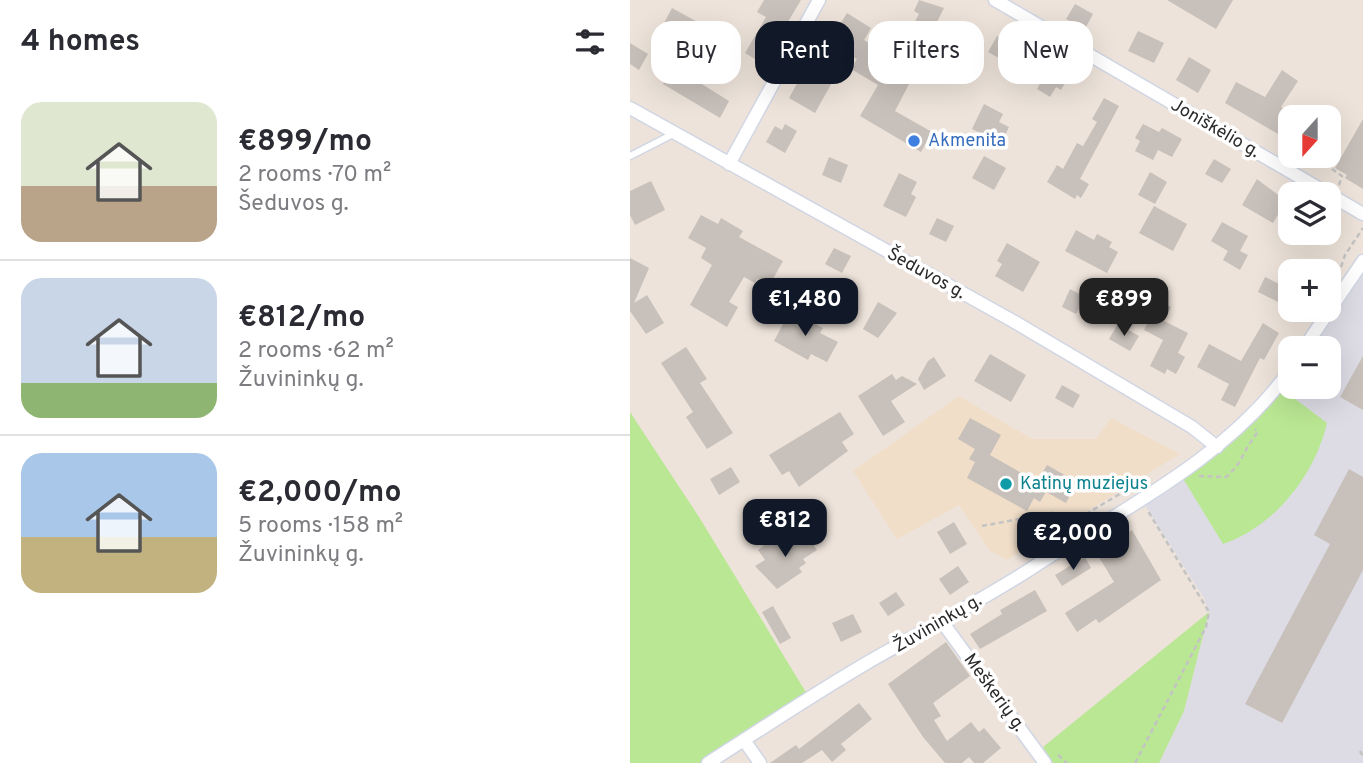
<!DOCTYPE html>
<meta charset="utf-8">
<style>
:root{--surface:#fff;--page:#f2f2f3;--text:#2b2b33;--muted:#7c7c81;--line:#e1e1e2;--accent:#111827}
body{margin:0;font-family:Overpass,sans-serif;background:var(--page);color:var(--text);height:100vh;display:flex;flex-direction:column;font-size:26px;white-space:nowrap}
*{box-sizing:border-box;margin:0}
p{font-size:23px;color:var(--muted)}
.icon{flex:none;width:38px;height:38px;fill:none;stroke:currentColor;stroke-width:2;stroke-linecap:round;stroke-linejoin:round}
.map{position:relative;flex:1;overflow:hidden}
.sheet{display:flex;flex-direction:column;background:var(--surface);width:630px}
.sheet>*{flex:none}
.top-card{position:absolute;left:21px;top:21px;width:606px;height:63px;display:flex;gap:14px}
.needle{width:46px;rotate:201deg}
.tools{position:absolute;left:648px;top:105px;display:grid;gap:14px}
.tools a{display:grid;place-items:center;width:63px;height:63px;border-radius:14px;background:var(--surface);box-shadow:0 7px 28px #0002;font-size:35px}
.price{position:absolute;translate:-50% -60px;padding:0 16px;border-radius:14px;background:var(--accent);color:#fff;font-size:23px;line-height:46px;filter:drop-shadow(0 2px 4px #0008)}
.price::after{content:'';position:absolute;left:50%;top:42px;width:21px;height:16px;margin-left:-10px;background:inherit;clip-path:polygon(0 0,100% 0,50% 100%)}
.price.active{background:#222;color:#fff}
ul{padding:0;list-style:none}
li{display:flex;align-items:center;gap:21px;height:175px;padding:0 21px}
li+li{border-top:2px solid var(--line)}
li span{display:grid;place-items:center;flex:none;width:196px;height:140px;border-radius:21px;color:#555}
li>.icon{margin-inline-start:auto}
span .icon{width:84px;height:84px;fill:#fffc;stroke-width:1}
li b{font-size:30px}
h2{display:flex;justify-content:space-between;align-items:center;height:84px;padding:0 21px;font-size:30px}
.chip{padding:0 24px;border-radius:21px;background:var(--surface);box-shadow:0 7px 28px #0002;font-size:24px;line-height:63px}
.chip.active{background:var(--accent);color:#fff}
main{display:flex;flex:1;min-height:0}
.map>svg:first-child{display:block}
.industrial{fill:#dddce5}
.education{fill:#f0dec9}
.green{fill:#bae793}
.building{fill:#c8c0ba}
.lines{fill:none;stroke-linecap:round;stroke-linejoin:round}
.service-casing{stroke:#d0d6e4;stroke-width:9}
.minor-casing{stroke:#d0d6e4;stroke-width:15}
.path{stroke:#c3c3c3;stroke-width:2.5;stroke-dasharray:5 3.5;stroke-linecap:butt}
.service{stroke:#fff;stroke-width:6}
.minor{stroke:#fff;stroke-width:12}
.shop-dot{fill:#3f7fe0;stroke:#fff;stroke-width:2.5}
.culture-dot{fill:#0f9aa8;stroke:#fff;stroke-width:2.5}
.labels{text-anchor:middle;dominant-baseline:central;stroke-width:7;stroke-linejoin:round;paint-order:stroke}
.street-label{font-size:18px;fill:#2a2a2a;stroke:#fff}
.shop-label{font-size:18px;fill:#366cbe;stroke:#fff;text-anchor:start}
.culture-label{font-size:18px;fill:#0d838f;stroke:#fff;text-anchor:start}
</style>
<main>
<section class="sheet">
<h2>4 homes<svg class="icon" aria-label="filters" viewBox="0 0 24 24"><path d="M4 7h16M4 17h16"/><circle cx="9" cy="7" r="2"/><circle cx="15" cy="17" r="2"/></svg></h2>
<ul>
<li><span style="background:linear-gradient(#dfe7d0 60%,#b9a48a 0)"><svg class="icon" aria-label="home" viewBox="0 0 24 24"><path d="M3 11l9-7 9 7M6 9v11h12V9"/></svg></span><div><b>€899/mo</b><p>2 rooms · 70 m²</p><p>Šeduvos g.</p></div></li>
<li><span style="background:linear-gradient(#c9d6e8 75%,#8fb573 0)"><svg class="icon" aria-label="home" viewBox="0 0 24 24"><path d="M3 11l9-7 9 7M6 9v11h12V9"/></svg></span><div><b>€812/mo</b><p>2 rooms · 62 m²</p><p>Žuvininkų g.</p></div></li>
<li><span style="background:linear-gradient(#a9c7e8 60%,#c2b280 0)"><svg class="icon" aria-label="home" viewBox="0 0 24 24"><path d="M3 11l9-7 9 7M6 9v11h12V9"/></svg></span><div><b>€2,000/mo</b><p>5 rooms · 158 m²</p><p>Žuvininkų g.</p></div></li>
</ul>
</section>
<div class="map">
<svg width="733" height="763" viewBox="0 0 733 763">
<rect width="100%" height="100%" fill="#ede3da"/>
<polygon class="industrial" points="733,261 733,763 529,763 554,711 579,612 574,598 511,499 587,447 660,370 660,387 698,387 698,348 674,348"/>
<polygon class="education" points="329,396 402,439 466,439 481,418 550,454 377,560 360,551 329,505 267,539 223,471"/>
<g class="green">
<path d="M 648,386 L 697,423 C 685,475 644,527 593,544 L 549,472 Z"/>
<polygon points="0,412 69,517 180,699 78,763 0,763"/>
<polygon points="579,612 554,711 529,763 423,763 413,747"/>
</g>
<g class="building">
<polygon points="134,0 171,0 133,64 115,53 136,17 127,12"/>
<polygon points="289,0 314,8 300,36 303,38 265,111 302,132 291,152 230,116 248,85 221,69 227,59 199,43 217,13 241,28 234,40 265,58 289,14 284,11"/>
<polygon points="537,0 603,0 586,29"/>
<polygon points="445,4 463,14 455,29 436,19"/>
<polygon points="42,8 71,24 63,39 34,23"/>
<polygon points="508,31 534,43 524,63 498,51"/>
<polygon points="367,36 385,46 376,62 358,52"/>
<polygon points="0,43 18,54 9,70 0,64"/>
<polygon points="559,57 581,70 568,93 546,80"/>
<polygon points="178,64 204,79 185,113 159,98"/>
<polygon points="43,66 99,101 90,118 33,84"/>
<polygon points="420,66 439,76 431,90 426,87 420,97 407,89"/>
<polygon points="652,70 668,81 651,107 660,112 660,141 595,103 606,82 635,97"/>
<polygon points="474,98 489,106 450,179 459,184 451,198 447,195 445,199 417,182 427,165 433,169 447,143 453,146 467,122 462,119"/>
<polygon points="354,104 373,114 369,122 379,127 371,144 342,129"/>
<polygon points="733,119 733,189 715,178 717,175 705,168"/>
<polygon points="155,124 167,131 155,153 136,142 145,126 152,130"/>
<polygon points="513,124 529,132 532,128 552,139 542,157 528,150 523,160 505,151 510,141 505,138"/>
<polygon points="354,156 376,168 364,190 342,178"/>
<polygon points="199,157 218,165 211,183 192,175"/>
<polygon points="584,159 601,169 592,183 575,174"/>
<polygon points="520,172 537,182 525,204 508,195"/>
<polygon points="269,173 287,182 281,194 286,197 276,217 253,206"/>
<polygon points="627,179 656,201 643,223 612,205"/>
<polygon points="21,181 35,210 5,225 0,215 0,191"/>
<polygon points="524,206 557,224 543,251 509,233"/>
<polygon points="71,215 88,224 91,218 113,231 109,237 153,261 139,286 127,279 125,283 114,277 99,302 108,307 97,327 60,305 82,265 71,258 76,248 58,238"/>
<polygon points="307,218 324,226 316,242 299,234"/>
<polygon points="592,222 618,236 610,251 618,255 610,270 593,260 598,251 581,241"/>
<polygon points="446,230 464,240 467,234 482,242 479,247 488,252 477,273 435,251"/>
<polygon points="377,243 410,262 393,292 365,276 372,264 367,261"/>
<polygon points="204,248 221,256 212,273 195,264"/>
<polygon points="0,258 19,268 4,303 17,295 34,323 16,334 0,311"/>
<polygon points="635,277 660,289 660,308 628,292"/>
<polygon points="440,289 455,297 446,314 432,307"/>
<polygon points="528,301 541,307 534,321 558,333 548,353 555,357 546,374 537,369 535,374 520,366 533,340 514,330"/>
<polygon points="248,302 267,313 248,338 233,329"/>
<polygon points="160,311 193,328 190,333 208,342 197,362 181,354 178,360 144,341"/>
<polygon points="633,323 649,333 634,360 630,358 605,407 591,400 599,384 567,367 579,344 611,361"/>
<polygon points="488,324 509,336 500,351 479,339"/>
<polygon points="56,347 77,379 70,383 103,433 77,449 56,417 63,412 31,363"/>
<polygon points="360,354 396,375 381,402 344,381"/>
<polygon points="733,356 733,410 710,397"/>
<polygon points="304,357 316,376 294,390 288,379 298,361"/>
<polygon points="262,374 266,380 272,376 287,384 261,401 275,422 253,436 228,396"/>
<polygon points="432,385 450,395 443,408 425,398"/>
<polygon points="210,412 224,434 212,442 218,451 169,487 159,471 152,475 139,455"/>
<polygon points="340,418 371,435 360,455 407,482 417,465 447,482 436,503 416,492 410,502 404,498 397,511 337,478 345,462 339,459 345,449 328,439"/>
<polygon points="101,467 110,482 89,495 80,479"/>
<polygon points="719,469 733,477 733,570 652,723 615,704 700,544 684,535"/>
<polygon points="324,522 337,544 320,554 307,532"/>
<polygon points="502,530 531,580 469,623 466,619 447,632 435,613 484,582 466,552"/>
<polygon points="174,531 187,550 173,559 176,563 169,568 172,572 147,589 125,566 135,560 128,550 144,538 151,548"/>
<polygon points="455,557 461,568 432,586 425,575"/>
<polygon points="328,566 339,582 320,595 309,579"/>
<polygon points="405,590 417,611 350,649 340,634 372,614 370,610"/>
<polygon points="266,592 275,605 258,616 249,603"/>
<polygon points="143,606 161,638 150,644 132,612"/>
<polygon points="223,614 232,632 211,642 202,623"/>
<polygon points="316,642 340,676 303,703 311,716 304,720 317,741 341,722 349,732 354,728 371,748 353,763 344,763 339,757 332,763 315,763 293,737 258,684"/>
<polygon points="229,703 242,719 211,744 216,750 202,762 192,750 172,763 140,763 166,745 169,749"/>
</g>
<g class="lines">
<g class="service-casing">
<polyline id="service" points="0,156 45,133"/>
</g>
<g class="minor-casing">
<g id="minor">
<polyline points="365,0 733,214"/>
<polyline points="0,108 383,321 562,427 587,447"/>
<polyline points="99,164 189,0"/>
<polyline points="674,348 733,261"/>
<polyline points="313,623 415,763"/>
<polyline points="114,740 130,763"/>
<path d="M 78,763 C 130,730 182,695 235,664 C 292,631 350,602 405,566 C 494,508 597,458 660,370"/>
</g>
</g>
<g class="path">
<polyline points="695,164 712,176 709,185"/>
<polyline points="711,267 715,255 733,228"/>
<polyline points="651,359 659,347"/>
<path d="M 569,476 L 596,477 C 612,464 615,447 628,432 L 625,429"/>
<polyline points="352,526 427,512 435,528"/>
<polyline points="434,527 510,482"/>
<polyline points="730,751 733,756"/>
<polyline points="428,755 437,763"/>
<polyline points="505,763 576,627 579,612 518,511"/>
</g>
<use href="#service" class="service"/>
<use href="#minor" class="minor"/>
</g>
<circle class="shop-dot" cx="284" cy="141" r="7"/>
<circle class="culture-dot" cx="376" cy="484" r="7"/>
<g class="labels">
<g class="street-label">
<text transform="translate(585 129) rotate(30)">Joniškėlio g.</text>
<text transform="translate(296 274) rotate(29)">Šeduvos g.</text>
<text transform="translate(308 624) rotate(-30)">Žuvininkų g.</text>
<text transform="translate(364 693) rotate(54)">Meškerių g.</text>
</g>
<g class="shop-label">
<text x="298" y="141">Akmenita</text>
</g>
<g class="culture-label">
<text x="390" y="484">Katinų muziejus</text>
</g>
</g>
</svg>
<div class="tools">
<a><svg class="needle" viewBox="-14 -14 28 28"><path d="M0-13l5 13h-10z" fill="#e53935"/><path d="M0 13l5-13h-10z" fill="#7c7c81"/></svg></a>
<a><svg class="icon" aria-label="layers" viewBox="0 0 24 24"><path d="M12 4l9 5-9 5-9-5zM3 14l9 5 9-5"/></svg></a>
<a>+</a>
<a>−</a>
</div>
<b class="price" style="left:175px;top:338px">€1,480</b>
<b class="price active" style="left:494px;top:338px">€899</b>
<b class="price" style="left:155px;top:559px">€812</b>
<b class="price" style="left:443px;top:572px">€2,000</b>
<div class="top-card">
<a class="chip">Buy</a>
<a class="chip active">Rent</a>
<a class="chip">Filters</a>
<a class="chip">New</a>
</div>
</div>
</main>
